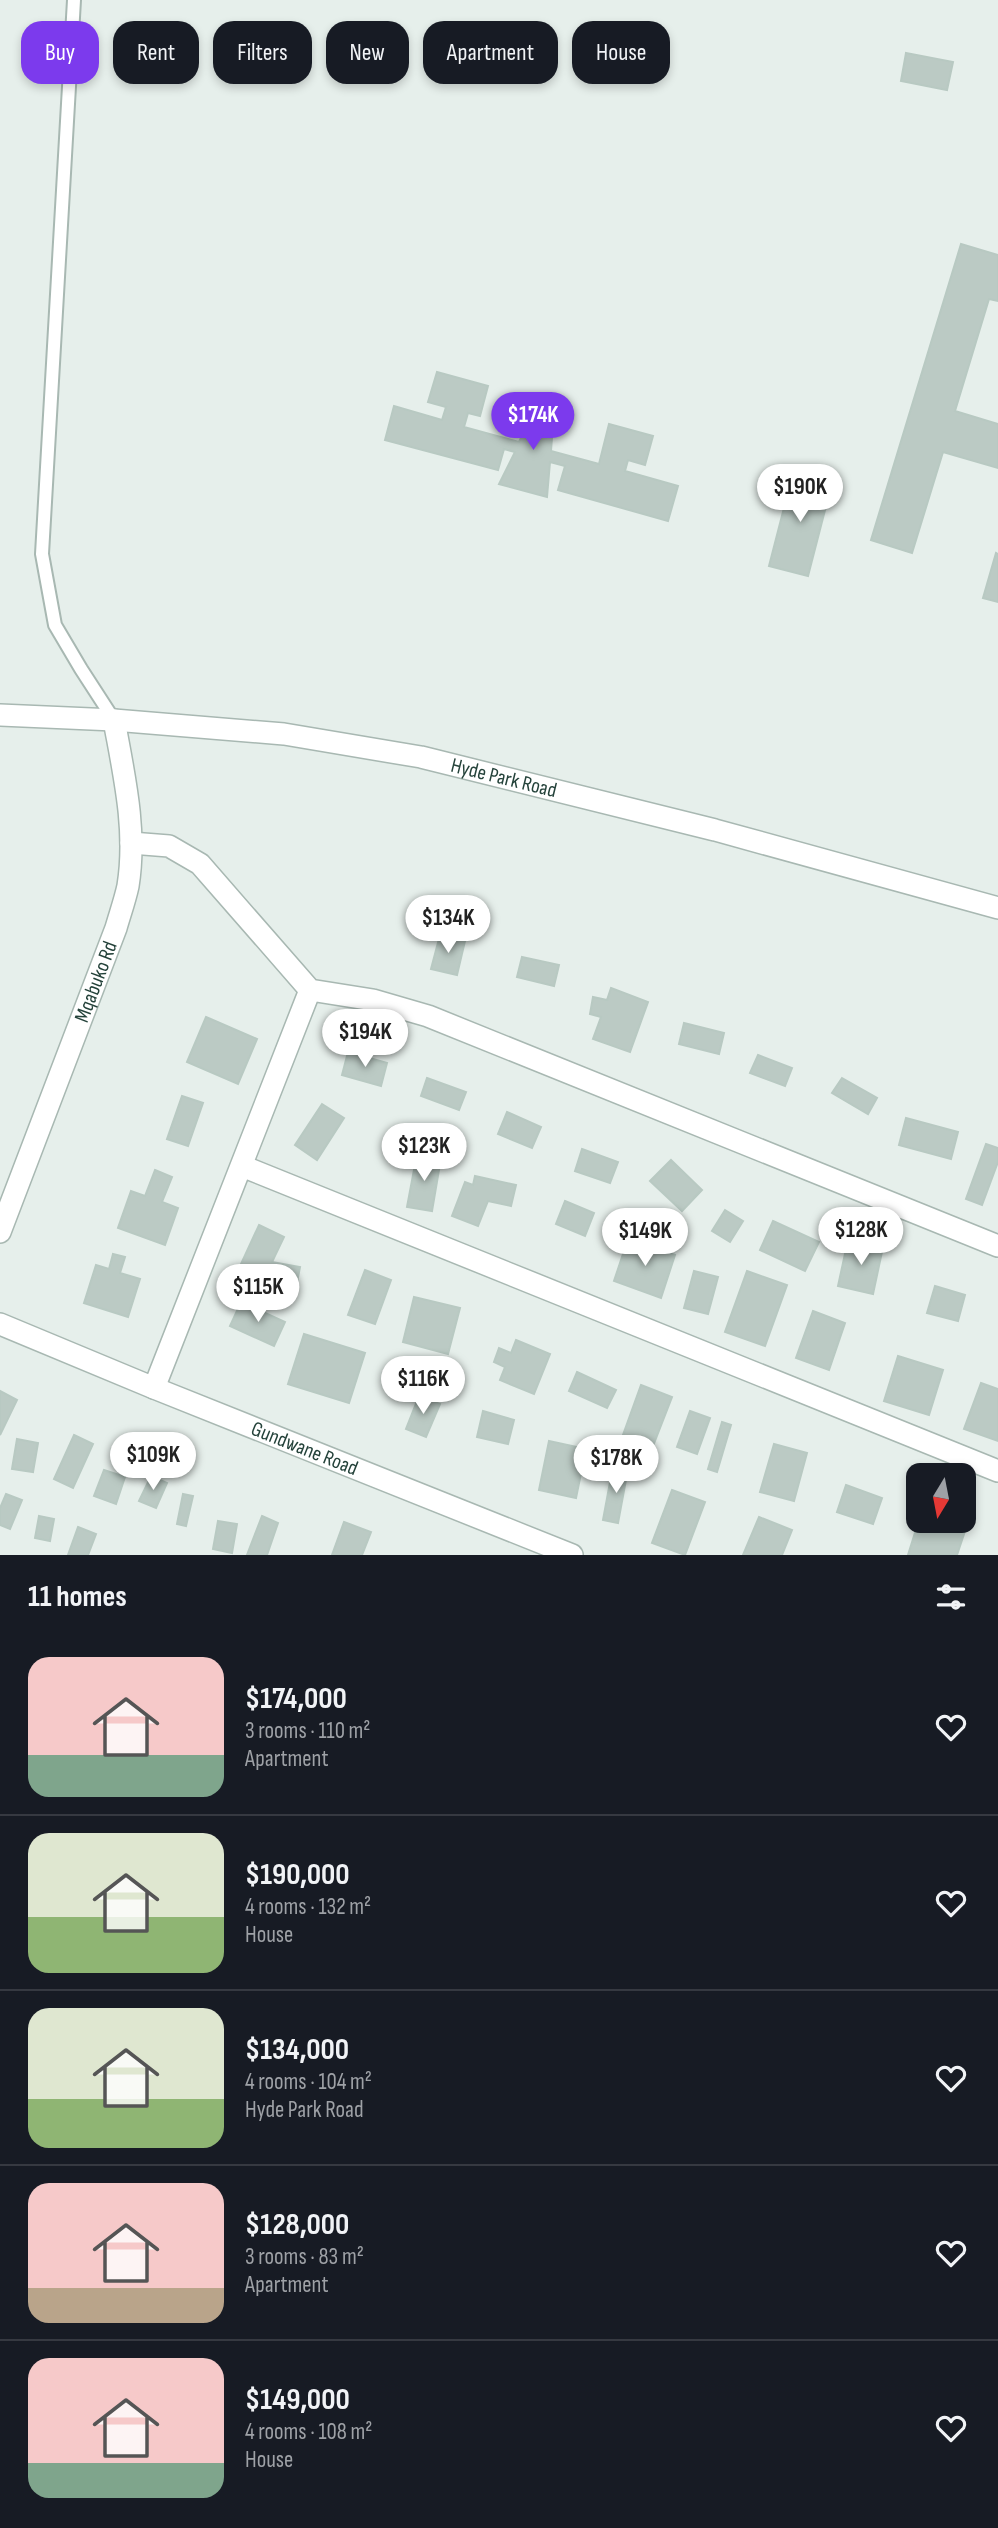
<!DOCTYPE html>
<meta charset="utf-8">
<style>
:root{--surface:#171b24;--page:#20242c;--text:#f1f3f6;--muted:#9ea1a6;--line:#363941;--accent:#7c3aed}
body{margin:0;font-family:"Sofia Sans Condensed",sans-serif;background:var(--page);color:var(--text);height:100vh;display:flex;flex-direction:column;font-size:26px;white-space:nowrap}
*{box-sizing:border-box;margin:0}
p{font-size:23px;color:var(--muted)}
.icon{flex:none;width:38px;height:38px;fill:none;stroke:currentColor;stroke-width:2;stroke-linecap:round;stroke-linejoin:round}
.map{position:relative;height:1555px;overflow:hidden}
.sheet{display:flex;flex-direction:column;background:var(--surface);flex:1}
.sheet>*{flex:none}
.banner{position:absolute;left:21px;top:21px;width:957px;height:63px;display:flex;gap:14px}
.needle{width:46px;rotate:190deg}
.buttons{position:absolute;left:906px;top:1463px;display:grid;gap:14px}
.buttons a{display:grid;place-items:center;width:70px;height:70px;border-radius:14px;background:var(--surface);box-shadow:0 4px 10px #0003;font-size:35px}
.price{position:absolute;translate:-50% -60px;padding:0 16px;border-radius:24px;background:#fff;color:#222;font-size:23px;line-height:46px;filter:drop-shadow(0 2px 4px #0008)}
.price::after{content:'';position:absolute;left:50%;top:42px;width:21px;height:16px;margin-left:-10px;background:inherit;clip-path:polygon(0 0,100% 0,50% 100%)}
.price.current{background:var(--accent);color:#fff}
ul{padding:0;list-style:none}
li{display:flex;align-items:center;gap:21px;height:175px;padding:0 28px}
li+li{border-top:2px solid var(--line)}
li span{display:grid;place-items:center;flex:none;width:196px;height:140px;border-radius:21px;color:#555}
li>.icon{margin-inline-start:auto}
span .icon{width:84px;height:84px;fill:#fffc;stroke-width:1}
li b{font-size:30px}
h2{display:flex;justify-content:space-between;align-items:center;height:84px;padding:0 28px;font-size:30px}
.tag{padding:0 24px;border-radius:21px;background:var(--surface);box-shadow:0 4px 10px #0003;font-size:24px;line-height:63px}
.tag.current{background:var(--accent);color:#fff}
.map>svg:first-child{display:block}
.building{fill:#bbcac4;stroke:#b8c9c2;stroke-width:2}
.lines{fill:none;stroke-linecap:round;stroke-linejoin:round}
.service-casing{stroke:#a8b8b2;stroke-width:16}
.minor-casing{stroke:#a8b8b2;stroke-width:24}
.tertiary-casing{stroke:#a8b8b2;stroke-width:24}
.service{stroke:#fff;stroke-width:12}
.minor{stroke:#fff;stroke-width:21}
.tertiary{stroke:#fff;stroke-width:21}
.labels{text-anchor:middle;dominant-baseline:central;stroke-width:7;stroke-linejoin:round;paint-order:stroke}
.street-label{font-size:21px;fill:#24423a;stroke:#f7fbf9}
</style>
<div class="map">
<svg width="998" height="1555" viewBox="0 0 998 1555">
<rect width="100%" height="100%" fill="#e6efeb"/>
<g class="building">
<polygon points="906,53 953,62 947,90 901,81"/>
<polygon points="961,244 998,255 998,301 989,299 955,411 998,424 998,468 943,452 912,553 871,540"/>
<polygon points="437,372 488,386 480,416 468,413 464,427 519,442 531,417 553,424 551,451 599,464 609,424 653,436 645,465 628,460 625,471 678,486 668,521 558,490 565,466 550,462 547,497 499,484 515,452 504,449 498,470 385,440 394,406 442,420 446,407 428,402"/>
<polygon points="793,473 832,483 808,576 769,566"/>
<polygon points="996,553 998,554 998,602 983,598"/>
<polygon points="440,935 465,941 457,975 431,969"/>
<polygon points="522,957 559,965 554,986 517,977"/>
<polygon points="611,988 648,1002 630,1052 593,1039 601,1017 590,1014 593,997 607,1000"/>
<polygon points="206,1017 257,1039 238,1084 187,1062"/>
<polygon points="684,1023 724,1033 719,1054 679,1044"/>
<polygon points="348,1052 387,1063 381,1086 342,1075"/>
<polygon points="758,1055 792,1068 785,1086 750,1073"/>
<polygon points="427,1078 466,1092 459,1110 421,1096"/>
<polygon points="842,1078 877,1098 868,1114 832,1093"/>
<polygon points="182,1096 203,1103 188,1146 167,1139"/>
<polygon points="322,1104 344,1118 317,1160 295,1145"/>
<polygon points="507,1112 541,1127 532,1148 498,1134"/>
<polygon points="906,1118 958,1132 951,1159 899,1145"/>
<polygon points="986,1144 998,1148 998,1162 982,1205 966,1199"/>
<polygon points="582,1149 618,1162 610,1183 575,1171"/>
<polygon points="417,1154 441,1158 432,1211 407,1207"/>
<polygon points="671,1160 702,1190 682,1211 650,1181"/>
<polygon points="155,1170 172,1177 162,1202 178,1208 165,1245 118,1228 131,1191 145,1196"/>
<polygon points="475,1176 516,1185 511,1206 488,1201 478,1226 452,1216 465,1182 473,1185"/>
<polygon points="565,1201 594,1213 585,1236 556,1224"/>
<polygon points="725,1210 743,1221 730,1242 712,1231"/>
<polygon points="773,1221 819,1242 805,1271 760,1250"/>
<polygon points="259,1225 284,1237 272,1262 300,1267 295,1293 253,1285 256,1271 241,1264"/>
<polygon points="628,1239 675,1255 661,1298 614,1281"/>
<polygon points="848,1240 883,1247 873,1294 838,1286"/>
<polygon points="113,1254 125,1257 120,1273 140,1279 128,1317 84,1303 96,1265 109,1269"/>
<polygon points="365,1270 391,1280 375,1324 348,1315"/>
<polygon points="694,1271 718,1277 708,1314 684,1308"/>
<polygon points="747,1271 787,1285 765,1346 725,1332"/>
<polygon points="935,1286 965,1295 958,1321 927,1313"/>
<polygon points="414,1297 460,1308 448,1354 403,1342"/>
<polygon points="241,1302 285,1322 274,1346 230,1326"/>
<polygon points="813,1311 845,1323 829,1370 796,1358"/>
<polygon points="304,1334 365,1353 349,1403 288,1384"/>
<polygon points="516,1340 550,1354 534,1394 500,1380 505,1367 494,1362 499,1348 511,1353"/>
<polygon points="898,1356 943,1370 929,1415 884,1401"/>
<polygon points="577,1372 616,1390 607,1408 569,1391"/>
<polygon points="981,1383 998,1389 998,1441 964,1429"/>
<polygon points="641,1385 672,1397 653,1446 623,1435"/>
<polygon points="0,1391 17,1400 0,1435"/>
<polygon points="419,1396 440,1404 426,1437 406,1429"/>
<polygon points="483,1411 514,1420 508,1444 477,1437"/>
<polygon points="690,1411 710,1418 697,1454 677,1447"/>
<polygon points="722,1422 731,1425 717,1472 708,1469"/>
<polygon points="74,1435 93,1444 73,1488 54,1479"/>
<polygon points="17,1439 38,1443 33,1472 12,1469"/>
<polygon points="549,1441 586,1449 576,1498 539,1490"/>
<polygon points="774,1444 807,1453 794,1501 760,1492"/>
<polygon points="613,1466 628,1469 618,1523 603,1520"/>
<polygon points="104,1470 125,1477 116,1504 94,1496"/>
<polygon points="151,1476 167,1483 156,1508 139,1501"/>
<polygon points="846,1485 882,1498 873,1524 837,1512"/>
<polygon points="672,1490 705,1502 685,1555 652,1543"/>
<polygon points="6,1494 22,1500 10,1529 0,1525 0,1508"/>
<polygon points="183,1494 193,1496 186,1526 177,1524"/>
<polygon points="39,1516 54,1519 50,1541 35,1538"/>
<polygon points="262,1516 278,1523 267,1555 247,1555"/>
<polygon points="759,1517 792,1530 782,1555 743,1555"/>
<polygon points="919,1520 968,1522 957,1555 908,1555"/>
<polygon points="218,1521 237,1524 232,1553 213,1549"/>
<polygon points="344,1522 371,1532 362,1555 332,1555"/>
<polygon points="78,1527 96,1534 88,1555 68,1555"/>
</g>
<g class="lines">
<g class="service-casing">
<polyline id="service" points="74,0 42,554 55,625 81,669 114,720"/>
</g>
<g class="minor-casing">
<g id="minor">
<polyline points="131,843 169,846 200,864 310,990 373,1000 428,1016 998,1246"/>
<polyline points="242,1166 998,1471"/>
<path id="s1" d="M 0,1232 L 116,928 C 120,914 125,900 128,886 C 137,830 124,775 114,720"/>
<path id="s2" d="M 0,1324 L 154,1388 L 572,1555"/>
<polyline points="154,1388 310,990"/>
</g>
</g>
<g class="tertiary-casing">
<g id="tertiary">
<path id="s3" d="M 0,715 L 114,720 L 284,734 L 421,757 L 715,830 L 998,908"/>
</g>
</g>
<use href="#service" class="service"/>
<use href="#minor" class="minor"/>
<use href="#tertiary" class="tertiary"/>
</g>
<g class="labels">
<g class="street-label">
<text stroke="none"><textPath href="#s3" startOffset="509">Hyde Park Road</textPath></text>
<text stroke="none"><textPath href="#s1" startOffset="268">Mqabuko Rd</textPath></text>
<text stroke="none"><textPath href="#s2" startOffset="329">Gundwane Road</textPath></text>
</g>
</g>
</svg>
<div class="buttons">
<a><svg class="needle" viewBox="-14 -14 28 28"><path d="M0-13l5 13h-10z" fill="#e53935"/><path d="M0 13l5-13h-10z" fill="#9ea1a6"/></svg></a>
</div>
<b class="price current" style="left:533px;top:452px">$174K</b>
<b class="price" style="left:800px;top:524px">$190K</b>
<b class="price" style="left:448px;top:955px">$134K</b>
<b class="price" style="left:365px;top:1069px">$194K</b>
<b class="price" style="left:424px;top:1183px">$123K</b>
<b class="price" style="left:861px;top:1267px">$128K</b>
<b class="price" style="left:645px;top:1268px">$149K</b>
<b class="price" style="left:258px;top:1324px">$115K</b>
<b class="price" style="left:423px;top:1416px">$116K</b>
<b class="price" style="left:153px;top:1492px">$109K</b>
<b class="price" style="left:616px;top:1495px">$178K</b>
<div class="banner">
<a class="tag current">Buy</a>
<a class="tag">Rent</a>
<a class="tag">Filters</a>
<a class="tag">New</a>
<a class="tag">Apartment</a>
<a class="tag">House</a>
</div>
</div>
<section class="sheet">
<h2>11 homes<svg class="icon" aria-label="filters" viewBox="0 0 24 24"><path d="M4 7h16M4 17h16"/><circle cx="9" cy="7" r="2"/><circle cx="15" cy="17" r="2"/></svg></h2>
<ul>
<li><span style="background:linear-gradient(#f6c9c9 70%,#7fa58c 0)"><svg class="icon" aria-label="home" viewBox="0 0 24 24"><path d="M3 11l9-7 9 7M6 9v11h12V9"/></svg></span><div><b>$174,000</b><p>3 rooms · 110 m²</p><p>Apartment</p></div><svg class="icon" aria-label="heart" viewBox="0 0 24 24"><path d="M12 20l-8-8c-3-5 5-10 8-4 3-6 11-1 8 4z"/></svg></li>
<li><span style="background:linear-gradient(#dfe7d0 60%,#8fb573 0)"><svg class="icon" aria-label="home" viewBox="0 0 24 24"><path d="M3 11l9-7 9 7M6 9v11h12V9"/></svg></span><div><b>$190,000</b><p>4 rooms · 132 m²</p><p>House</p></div><svg class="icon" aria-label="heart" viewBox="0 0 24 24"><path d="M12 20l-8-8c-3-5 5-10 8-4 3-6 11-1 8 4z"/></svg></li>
<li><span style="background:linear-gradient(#dfe7d0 65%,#8fb573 0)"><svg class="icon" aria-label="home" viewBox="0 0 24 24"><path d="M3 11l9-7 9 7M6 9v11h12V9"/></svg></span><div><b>$134,000</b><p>4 rooms · 104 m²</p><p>Hyde Park Road</p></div><svg class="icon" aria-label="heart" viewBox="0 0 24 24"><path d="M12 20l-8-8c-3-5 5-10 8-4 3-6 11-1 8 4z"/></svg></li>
<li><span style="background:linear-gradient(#f6c9c9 75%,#b9a48a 0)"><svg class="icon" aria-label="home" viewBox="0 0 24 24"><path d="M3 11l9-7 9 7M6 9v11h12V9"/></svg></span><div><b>$128,000</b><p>3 rooms · 83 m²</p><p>Apartment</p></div><svg class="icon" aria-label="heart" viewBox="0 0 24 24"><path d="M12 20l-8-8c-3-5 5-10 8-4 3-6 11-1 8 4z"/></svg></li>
<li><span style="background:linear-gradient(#f6c9c9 75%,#7fa58c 0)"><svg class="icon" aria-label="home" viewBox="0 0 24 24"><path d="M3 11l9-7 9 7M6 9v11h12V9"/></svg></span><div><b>$149,000</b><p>4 rooms · 108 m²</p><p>House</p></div><svg class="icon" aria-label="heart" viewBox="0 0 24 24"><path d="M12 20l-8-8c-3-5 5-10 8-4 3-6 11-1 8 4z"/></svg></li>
</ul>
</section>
